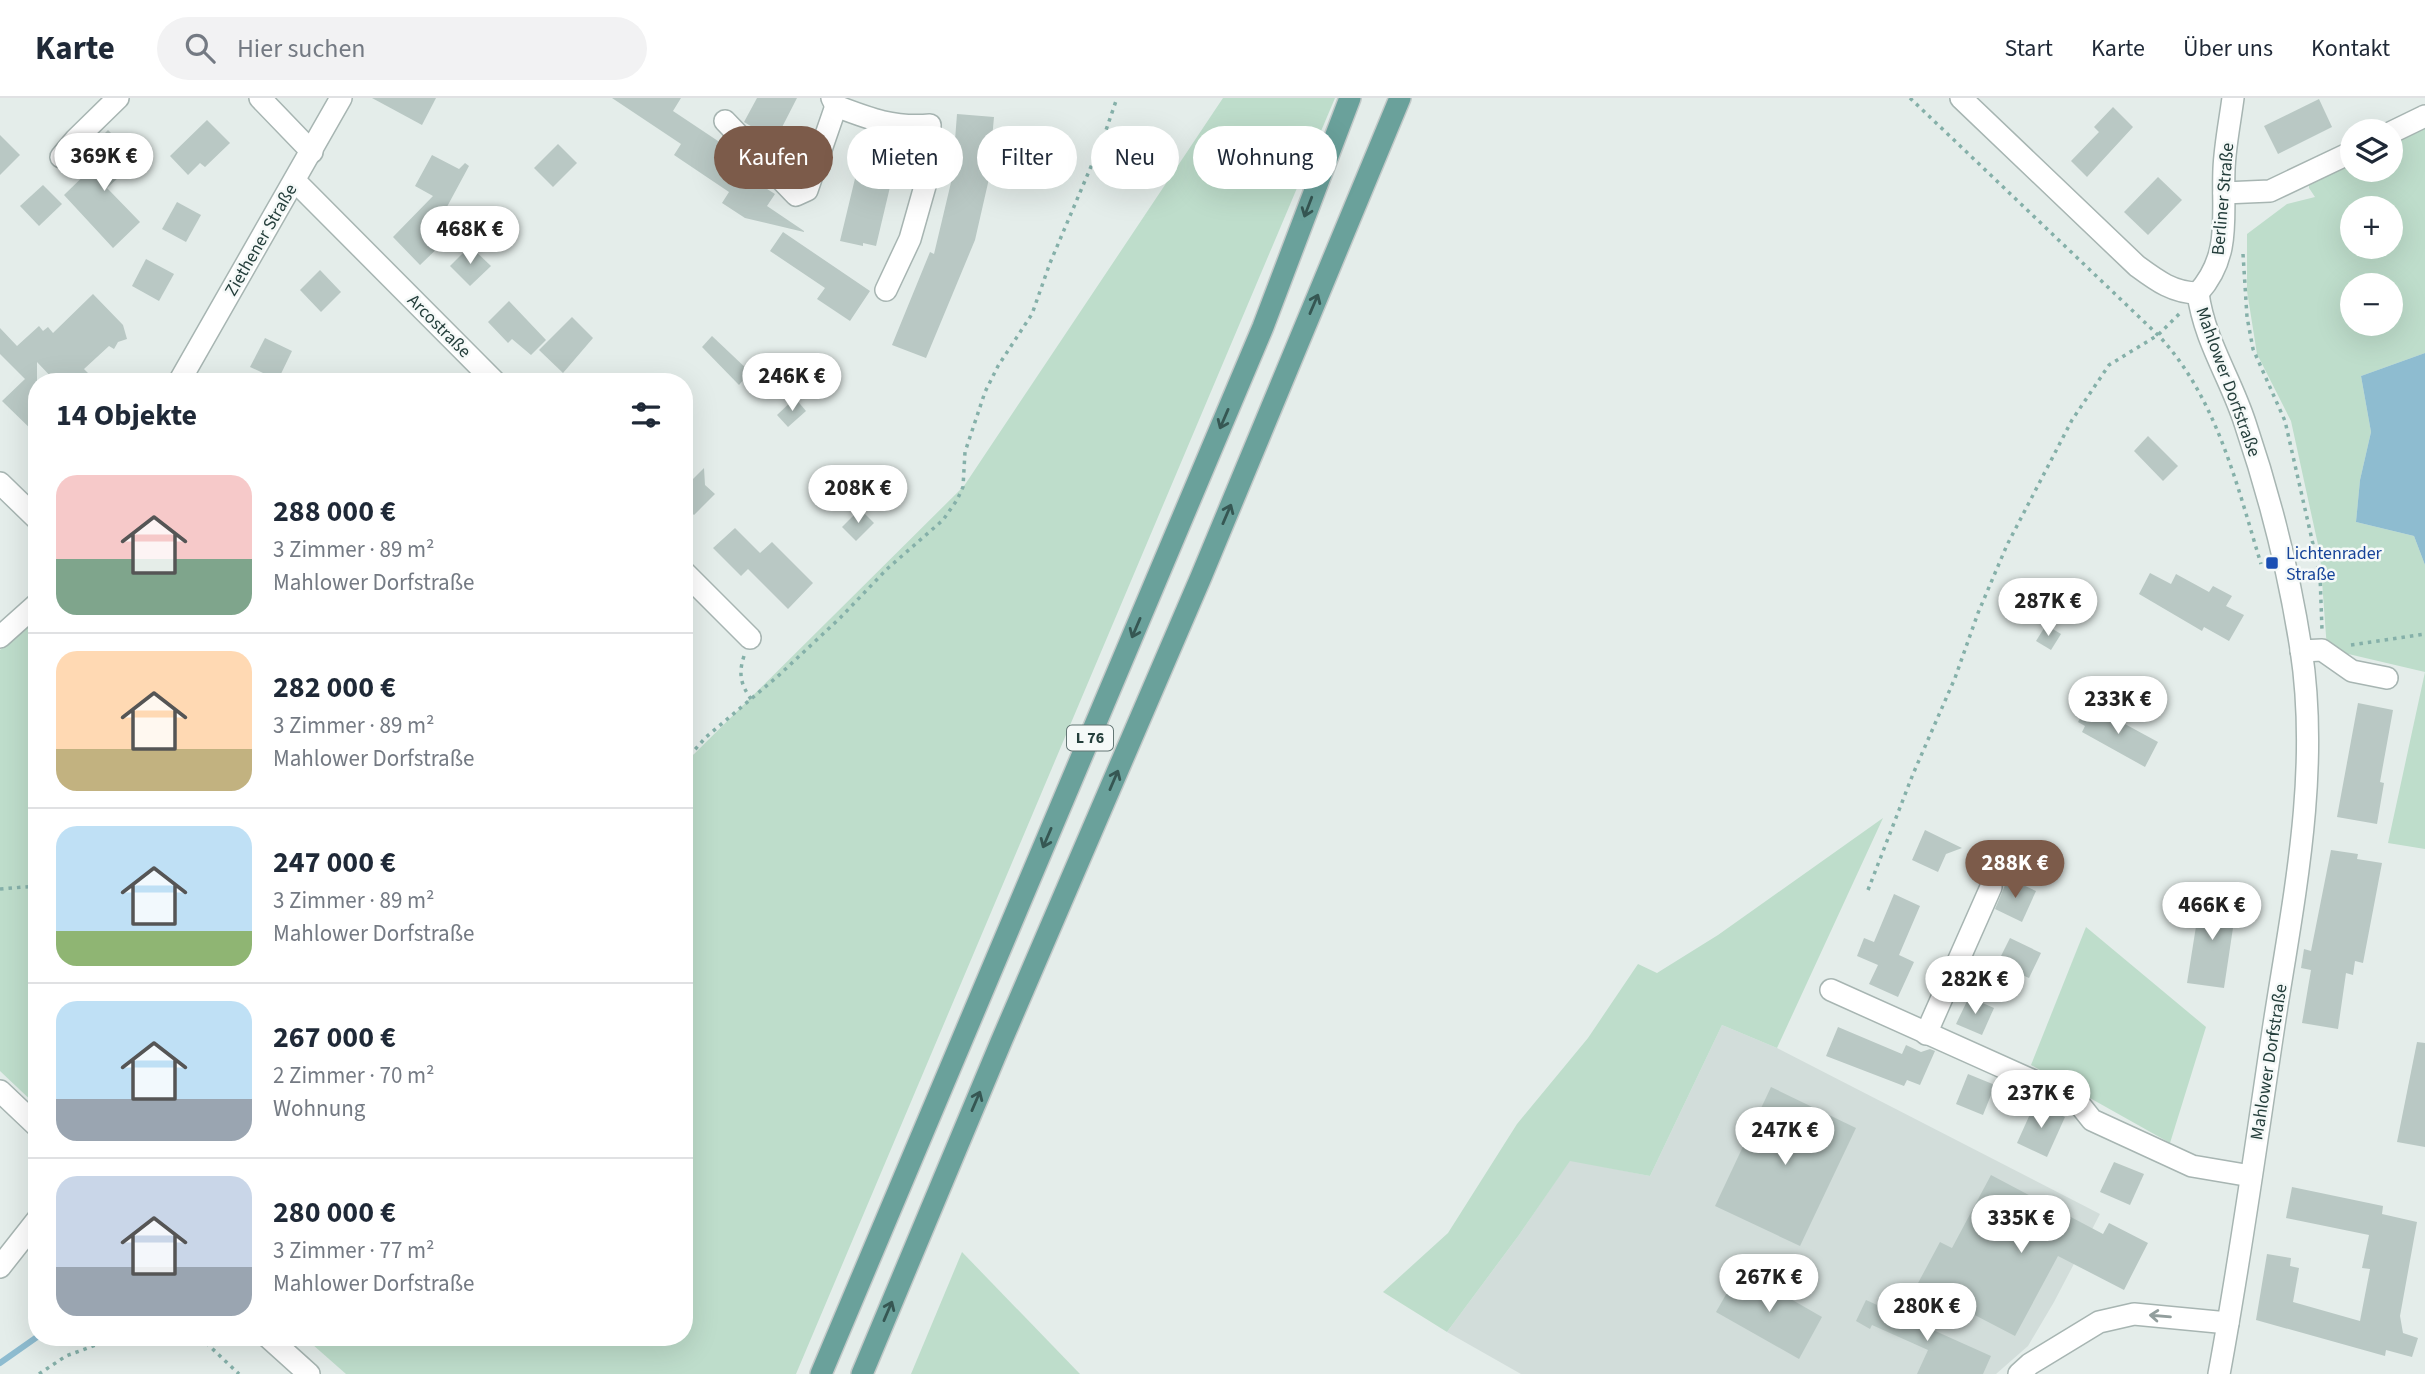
<!DOCTYPE html>
<html lang="de">
<meta charset="utf-8">
<style>
:root{--surface:#fff;--page:#f2f2f3;--text:#1f2937;--muted:#747a83;--line:#e0e1e3;--accent:#7c5b4a}
body{margin:0;font-family:"Source Sans 3",sans-serif;background:var(--page);color:var(--text);height:100vh;display:flex;flex-direction:column;font-size:26px;white-space:nowrap}
*{box-sizing:border-box;margin:0}
p{font-size:23px;color:var(--muted)}
.icon{flex:none;width:38px;height:38px;fill:none;stroke:currentColor;stroke-width:2;stroke-linecap:round;stroke-linejoin:round}
.map{position:relative;flex:1;overflow:hidden}
.details{position:absolute;left:28px;top:275px;width:665px;height:973px;display:flex;flex-direction:column;background:var(--surface);border-radius:28px;box-shadow:0 7px 28px #0002}
.details>*{flex:none}
.banner{position:absolute;left:714px;top:28px;width:665px;height:63px;display:flex;gap:14px}
.controls{position:absolute;left:2340px;top:21px;display:grid;gap:14px}
.controls a{display:grid;place-items:center;width:63px;height:63px;border-radius:50%;background:var(--surface);box-shadow:0 7px 28px #0002;font-size:35px}
.price{position:absolute;translate:-50% -60px;padding:0 16px;border-radius:24px;background:#fff;color:#222;font-size:23px;line-height:46px;filter:drop-shadow(0 2px 4px #0008)}
.price::after{content:'';position:absolute;left:50%;top:42px;width:21px;height:16px;margin-left:-10px;background:inherit;clip-path:polygon(0 0,100% 0,50% 100%)}
.price.on{background:var(--accent);color:#fff}
ul{padding:0;list-style:none}
li{display:flex;align-items:center;gap:21px;height:175px;padding:0 28px}
li+li{border-top:2px solid var(--line)}
li span{display:grid;place-items:center;flex:none;width:196px;height:140px;border-radius:21px;color:#555}
li>.icon{margin-inline-start:auto}
span .icon{width:84px;height:84px;fill:#fffc;stroke-width:1}
li b{font-size:30px}
h2{display:flex;justify-content:space-between;align-items:center;height:84px;padding:0 28px;font-size:30px}
.chip{padding:0 24px;border-radius:32px;background:var(--surface);box-shadow:0 7px 28px #0002;font-size:24px;line-height:63px}
.chip.on{background:var(--accent);color:#fff}
header{display:flex;align-items:center;gap:42px;box-sizing:border-box;height:98px;padding:0 35px;background:var(--surface);border-bottom:2px solid var(--line)}
header strong{font-size:33px}
nav{display:flex;gap:38px;margin-inline-start:auto;font-size:24px}
.search{width:490px;height:63px;background:var(--page);display:flex;align-items:center;gap:18px;box-sizing:border-box;padding:0 24px;border-radius:38px;color:var(--muted);font-size:26px}
.map>svg:first-child{display:block}
.built{fill:#d2ddda}
.green{fill:#beddcb;fill-rule:evenodd}
.water{fill:#8ebcd0}
.lines{fill:none;stroke-linecap:round;stroke-linejoin:round}
.stream{stroke:#8ebcd0;stroke-width:6}
.building{fill:#b9c8c4}
.minor-casing{stroke:#a7b5b2;stroke-width:24}
.major-casing{stroke:#c2c9c8;stroke-width:24}
.path{stroke:#85b0a9;stroke-width:3.5;stroke-dasharray:3.5 5;stroke-linecap:butt}
.minor{stroke:#fff;stroke-width:21}
.major{stroke:#6aa19b;stroke-width:21}
.oneway{stroke:#365753}
.oneway2{stroke:#929e9d}
.transit-dot{fill:#1a4fb4;stroke:#f5f9f8;stroke-width:2.5}
.labels{text-anchor:middle;dominant-baseline:central;stroke-width:5;stroke-linejoin:round;paint-order:stroke}
.shield{fill:#f5f9f8;stroke:#637674;stroke-width:2}
.shield-label{font-size:16px;font-weight:bold;fill:#243e3b}
.street-label{font-size:18px;fill:#243e3b;stroke:#f5f9f8}
.transit-label{font-size:18px;fill:#164399;stroke:#f5f9f8;text-anchor:start}
</style>
<header>
<strong>Karte</strong>
<div class="search"><svg class="icon" aria-label="search" viewBox="0 0 24 24"><circle cx="10" cy="10" r="6"/><path d="M15 15l6 6"/></svg>Hier suchen</div>
<nav><a>Start</a><a>Karte</a><a>Über uns</a><a>Kontakt</a></nav>
</header>
<div class="map">
<svg width="2425" height="1276" viewBox="0 0 2425 1276">
<rect width="100%" height="100%" fill="#e4edea"/>
<polygon class="built" points="1722,927 1777,950 2100,1116 2054,1204 2028,1248 1996,1276 1521,1276 1447,1234 1519,1137 1570,1062 1650,1078"/>
<g class="green">
<polygon points="1223,0 1335,0 796,1276 346,1276 304,1239 684,1239 684,666 964,388"/>
<path d="M 2425,27 L 2425,255 L 2361,278 L 2371,334 L 2360,382 L 2356,424 L 2414,438 L 2425,467 L 2425,751 L 2388,745 L 2425,574 L 2327,551 L 2320,456 L 2291,323 L 2257,256 L 2247,193 L 2247,136 L 2287,106 L 2315,99 L 2309,90 L 2309,81 L 2352,61 L 2352,72 L 2390,72 L 2391,43 ZM 2352,110 L 2390,110 L 2390,149 L 2352,149 ZM 2352,187 L 2390,187 L 2390,226 L 2352,226 Z"/>
<polygon points="37,518 37,1008 0,973 0,552"/>
<polygon points="1883,720 1777,950 1722,927 1650,1078 1570,1063 1519,1137 1447,1234 1383,1194 1448,1135 1517,1026 1588,940 1638,866 1657,875 1718,837"/>
<polygon points="2086,829 2206,929 2170,1045 2031,967"/>
<polygon points="962,1154 1080,1276 911,1276"/>
</g>
<polygon class="water" points="2425,255 2425,467 2414,438 2356,424 2360,382 2371,334 2361,278"/>
<g class="lines">
<polyline class="stream" points="0,1265 37,1239"/>
</g>
<g class="building">
<polygon points="372,0 436,0 422,27"/>
<polygon points="612,0 681,0 673,13 727,49 719,60 775,96 767,108 804,133 804,134 745,120 722,105 729,94 674,57 681,46"/>
<polygon points="757,0 797,0 777,39 765,33 764,36 744,24"/>
<polygon points="2319,1 2332,29 2278,56 2264,28"/>
<polygon points="2113,9 2133,29 2087,79 2071,63 2099,34 2094,29"/>
<polygon points="957,16 994,19 988,85 975,142 926,260 892,247 930,154 934,156 958,55 954,55"/>
<polygon points="207,22 230,45 205,69 200,65 188,77 170,58"/>
<polygon points="108,32 131,55 112,73 119,79 107,90 140,124 113,150 64,97 98,64 94,59 97,56 91,49"/>
<polygon points="0,37 20,57 0,77"/>
<polygon points="864,43 899,51 876,148 863,145 863,148 840,143"/>
<polygon points="558,46 577,65 553,89 534,70"/>
<polygon points="432,57 459,71 465,65 469,68 435,131 446,142 420,167 393,139 433,98 415,88"/>
<polygon points="2158,79 2182,102 2148,137 2124,114"/>
<polygon points="43,87 62,106 39,128 20,108"/>
<polygon points="177,104 201,117 186,144 162,131"/>
<polygon points="783,134 870,193 850,223 817,201 825,190 770,153"/>
<polygon points="470,148 491,168 470,188 450,168"/>
<polygon points="146,161 174,176 159,203 132,188"/>
<polygon points="320,172 341,194 321,214 300,192"/>
<polygon points="93,196 123,227 127,241 118,244 114,251 109,248 84,271 97,284 56,284 37,264 37,337 2,303 25,281 0,256 0,230 17,248 39,228 43,233 48,229 53,235"/>
<polygon points="509,203 546,242 531,257 512,241 508,245 488,224"/>
<polygon points="572,219 593,240 563,275 539,252"/>
<polygon points="712,238 750,274 739,287 702,249"/>
<polygon points="265,240 292,253 278,282 250,269"/>
<polygon points="795,300 806,313 788,329 777,317"/>
<polygon points="2148,338 2178,368 2163,383 2134,353"/>
<polygon points="704,370 705,387 715,396 694,417 684,407 684,390"/>
<polygon points="860,411 874,425 856,443 842,429"/>
<polygon points="735,430 760,455 772,444 813,485 788,511 748,471 741,478 713,450"/>
<polygon points="2150,475 2171,486 2176,476 2209,494 2213,488 2232,498 2226,508 2244,517 2229,543 2204,529 2202,533 2139,496"/>
<polygon points="2046,527 2061,536 2051,552 2036,543"/>
<polygon points="2358,605 2393,612 2380,684 2384,685 2377,726 2337,719"/>
<polygon points="2088,606 2158,644 2145,669 2082,634 2085,628 2078,624"/>
<polygon points="1925,732 1962,750 1946,756 1938,774 1912,762"/>
<polygon points="2331,752 2358,756 2357,761 2382,765 2363,865 2355,863 2353,877 2346,875 2338,931 2302,925 2311,872 2301,870 2304,851 2311,853"/>
<polygon points="2008,780 2036,793 2022,824 1995,811"/>
<polygon points="1894,796 1920,808 1899,857 1914,864 1898,899 1869,886 1878,867 1857,858 1864,840 1874,844"/>
<polygon points="2201,797 2237,803 2224,890 2187,885"/>
<polygon points="2010,840 2041,855 2029,880 1997,866"/>
<polygon points="1969,899 1994,910 1982,937 1956,926"/>
<polygon points="1838,929 1902,956 1906,947 1921,954 1930,951 1935,953 1920,987 1907,982 1904,988 1826,958"/>
<polygon points="2417,944 2425,945 2425,1049 2397,1044"/>
<polygon points="1968,976 1995,987 1983,1017 1956,1006"/>
<polygon points="1771,989 1856,1030 1800,1148 1715,1108"/>
<polygon points="2035,1005 2065,1019 2047,1059 2017,1045"/>
<polygon points="2114,1064 2144,1076 2130,1107 2100,1094"/>
<polygon points="1991,1077 2103,1136 2109,1125 2148,1145 2124,1192 2058,1158 2015,1238 1917,1187 1940,1144 1952,1150"/>
<polygon points="2292,1089 2383,1108 2382,1116 2417,1124 2400,1218 2403,1235 2418,1240 2412,1259 2386,1252 2385,1258 2256,1222 2267,1156 2291,1160 2290,1168 2299,1170 2293,1204 2360,1223 2370,1171 2362,1170 2369,1137 2286,1120"/>
<polygon points="1740,1172 1822,1219 1799,1261 1716,1214"/>
<polygon points="1866,1202 1991,1258 1983,1276 1917,1276 1928,1252 1872,1227 1870,1231 1856,1223"/>
</g>
<g class="lines">
<g class="minor-casing">
<g id="minor">
<polyline points="260,0 312,54"/>
<path d="M 832,0 L 836,8 C 870,21 893,30 930,27 L 929,74 L 910,141 L 886,192"/>
<path d="M 1961,0 L 2137,168 C 2156,182 2173,195 2198,195"/>
<polyline points="725,23 796,97 807,92 836,8"/>
<polyline points="2390,35 2425,18"/>
<polyline points="61,59 76,41 118,0"/>
<polyline points="295,83 495,284"/>
<polyline points="2224,95 2270,93 2352,54"/>
<path d="M 2198,195 C 2204,242 2231,281 2245,325 C 2270,399 2289,474 2301,551 C 2320,674 2294,799 2275,920 C 2257,1039 2241,1158 2219,1276"/>
<path d="M 2198,195 C 2232,157 2222,118 2224,71 C 2225,47 2230,23 2233,0"/>
<polyline points="179,284 341,0"/>
<polyline points="0,385 37,421"/>
<polyline points="684,474 750,540"/>
<polyline points="0,539 37,506"/>
<polyline points="2301,553 2322,552 2352,573 2387,580"/>
<polyline points="1831,892 2076,1002 2092,1022 2192,1068 2251,1078"/>
<polyline points="1926,936 1991,789"/>
<polyline points="0,993 37,1028"/>
<polyline points="0,1169 37,1122"/>
<polyline points="268,1239 309,1276"/>
<polyline points="2019,1276 2030,1266 2099,1224 2134,1216 2228,1225"/>
</g>
</g>
<g class="major-casing">
<g id="major">
<polyline points="821,1276 1263,229 1350,0"/>
<polyline points="862,1276 1001,944 1201,479 1400,0"/>
</g>
</g>
<g class="path">
<path d="M 1910,0 L 2158,237 C 2216,298 2237,387 2261,466"/>
<polyline points="2243,156 2247,219 2253,251 2285,323 2320,477 2322,532"/>
<polyline points="2351,547 2425,536"/>
<path d="M 744,558 C 738,576 741,587 751,601"/>
<polyline points="684,664 706,639 777,579 840,520 887,471 943,422 957,402 963,389 965,354 985,294 998,268 1032,216 1050,165 1104,38 1117,0"/>
<polyline points="0,791 37,788"/>
<polyline points="1868,792 1913,676 1955,580 1978,515 2007,447 2072,322 2109,267 2158,237 2181,214"/>
<polyline points="200,1239 239,1276"/>
<polyline points="39,1276 66,1258 117,1239"/>
</g>
<use href="#minor" class="minor"/>
<use href="#major" class="major"/>
</g>
<defs><path id="oneway-shaft" d="M-6 0H5M1.5-3L5.5 0L1.5 3" fill="none" stroke-width="1.6" stroke-linecap="round" stroke-linejoin="round" transform="scale(1.75)"/></defs>
<g class="oneway">
<use href="#oneway-shaft" transform="translate(1308 109) rotate(111)"/>
<use href="#oneway-shaft" transform="translate(1314 206) rotate(-67)"/>
<use href="#oneway-shaft" transform="translate(1224 321) rotate(113)"/>
<use href="#oneway-shaft" transform="translate(1227 416) rotate(-67)"/>
<use href="#oneway-shaft" transform="translate(1136 530) rotate(113)"/>
<use href="#oneway-shaft" transform="translate(1114 682) rotate(-67)"/>
<use href="#oneway-shaft" transform="translate(1047 740) rotate(113)"/>
<use href="#oneway-shaft" transform="translate(976 1003) rotate(-67)"/>
<use href="#oneway-shaft" transform="translate(888 1213) rotate(-67)"/>
</g>
<use class="oneway2" href="#oneway-shaft" transform="translate(2160 1218) rotate(-175)"/>
<rect class="transit-dot" x="2265" y="458" width="14" height="14" rx="3.5"/>
<g class="labels">
<rect class="shield" x="1067" y="627.5" width="46" height="25" rx="5"/>
<g class="shield-label">
<text x="1090" y="640">L 76</text>
</g>
<g class="street-label">
<text transform="translate(2223 101) rotate(-85)">Berliner Straße</text>
<text transform="translate(261 142) rotate(-60)">Ziethener Straße</text>
<text transform="translate(439 228) rotate(45)">Arcostraße</text>
<text transform="translate(2228 284) rotate(70)">Mahlower Dorfstraße</text>
<text transform="translate(2269 964) rotate(-81)">Mahlower Dorfstraße</text>
</g>
<g class="transit-label">
<text x="2286" y="455">Lichtenrader<tspan x="2286" dy="21">Straße</tspan></text>
</g>
</g>
</svg>
<div class="controls">
<a><svg class="icon" aria-label="layers" viewBox="0 0 24 24"><path d="M12 4l9 5-9 5-9-5zM3 14l9 5 9-5"/></svg></a>
<a>+</a>
<a>−</a>
</div>
<b class="price" style="left:104px;top:95px">369K €</b>
<b class="price" style="left:470px;top:168px">468K €</b>
<b class="price" style="left:792px;top:315px">246K €</b>
<b class="price" style="left:858px;top:427px">208K €</b>
<b class="price" style="left:2048px;top:540px">287K €</b>
<b class="price" style="left:2118px;top:638px">233K €</b>
<b class="price on" style="left:2015px;top:802px">288K €</b>
<b class="price" style="left:2212px;top:844px">466K €</b>
<b class="price" style="left:1975px;top:918px">282K €</b>
<b class="price" style="left:2041px;top:1032px">237K €</b>
<b class="price" style="left:1785px;top:1069px">247K €</b>
<b class="price" style="left:2021px;top:1157px">335K €</b>
<b class="price" style="left:1769px;top:1216px">267K €</b>
<b class="price" style="left:1927px;top:1245px">280K €</b>
<div class="banner">
<a class="chip on">Kaufen</a>
<a class="chip">Mieten</a>
<a class="chip">Filter</a>
<a class="chip">Neu</a>
<a class="chip">Wohnung</a>
</div>
<section class="details">
<h2>14 Objekte<svg class="icon" aria-label="filters" viewBox="0 0 24 24"><path d="M4 7h16M4 17h16"/><circle cx="9" cy="7" r="2"/><circle cx="15" cy="17" r="2"/></svg></h2>
<ul>
<li><span style="background:linear-gradient(#f6c9c9 60%,#7fa58c 0)"><svg class="icon" aria-label="home" viewBox="0 0 24 24"><path d="M3 11l9-7 9 7M6 9v11h12V9"/></svg></span><div><b>288 000 €</b><p>3 Zimmer · 89 m²</p><p>Mahlower Dorfstraße</p></div></li>
<li><span style="background:linear-gradient(#ffd9b3 70%,#c2b280 0)"><svg class="icon" aria-label="home" viewBox="0 0 24 24"><path d="M3 11l9-7 9 7M6 9v11h12V9"/></svg></span><div><b>282 000 €</b><p>3 Zimmer · 89 m²</p><p>Mahlower Dorfstraße</p></div></li>
<li><span style="background:linear-gradient(#bfe0f5 75%,#8fb573 0)"><svg class="icon" aria-label="home" viewBox="0 0 24 24"><path d="M3 11l9-7 9 7M6 9v11h12V9"/></svg></span><div><b>247 000 €</b><p>3 Zimmer · 89 m²</p><p>Mahlower Dorfstraße</p></div></li>
<li><span style="background:linear-gradient(#bfe0f5 70%,#9aa5b1 0)"><svg class="icon" aria-label="home" viewBox="0 0 24 24"><path d="M3 11l9-7 9 7M6 9v11h12V9"/></svg></span><div><b>267 000 €</b><p>2 Zimmer · 70 m²</p><p>Wohnung</p></div></li>
<li><span style="background:linear-gradient(#c9d6e8 65%,#9aa5b1 0)"><svg class="icon" aria-label="home" viewBox="0 0 24 24"><path d="M3 11l9-7 9 7M6 9v11h12V9"/></svg></span><div><b>280 000 €</b><p>3 Zimmer · 77 m²</p><p>Mahlower Dorfstraße</p></div></li>
</ul>
</section>
</div>
